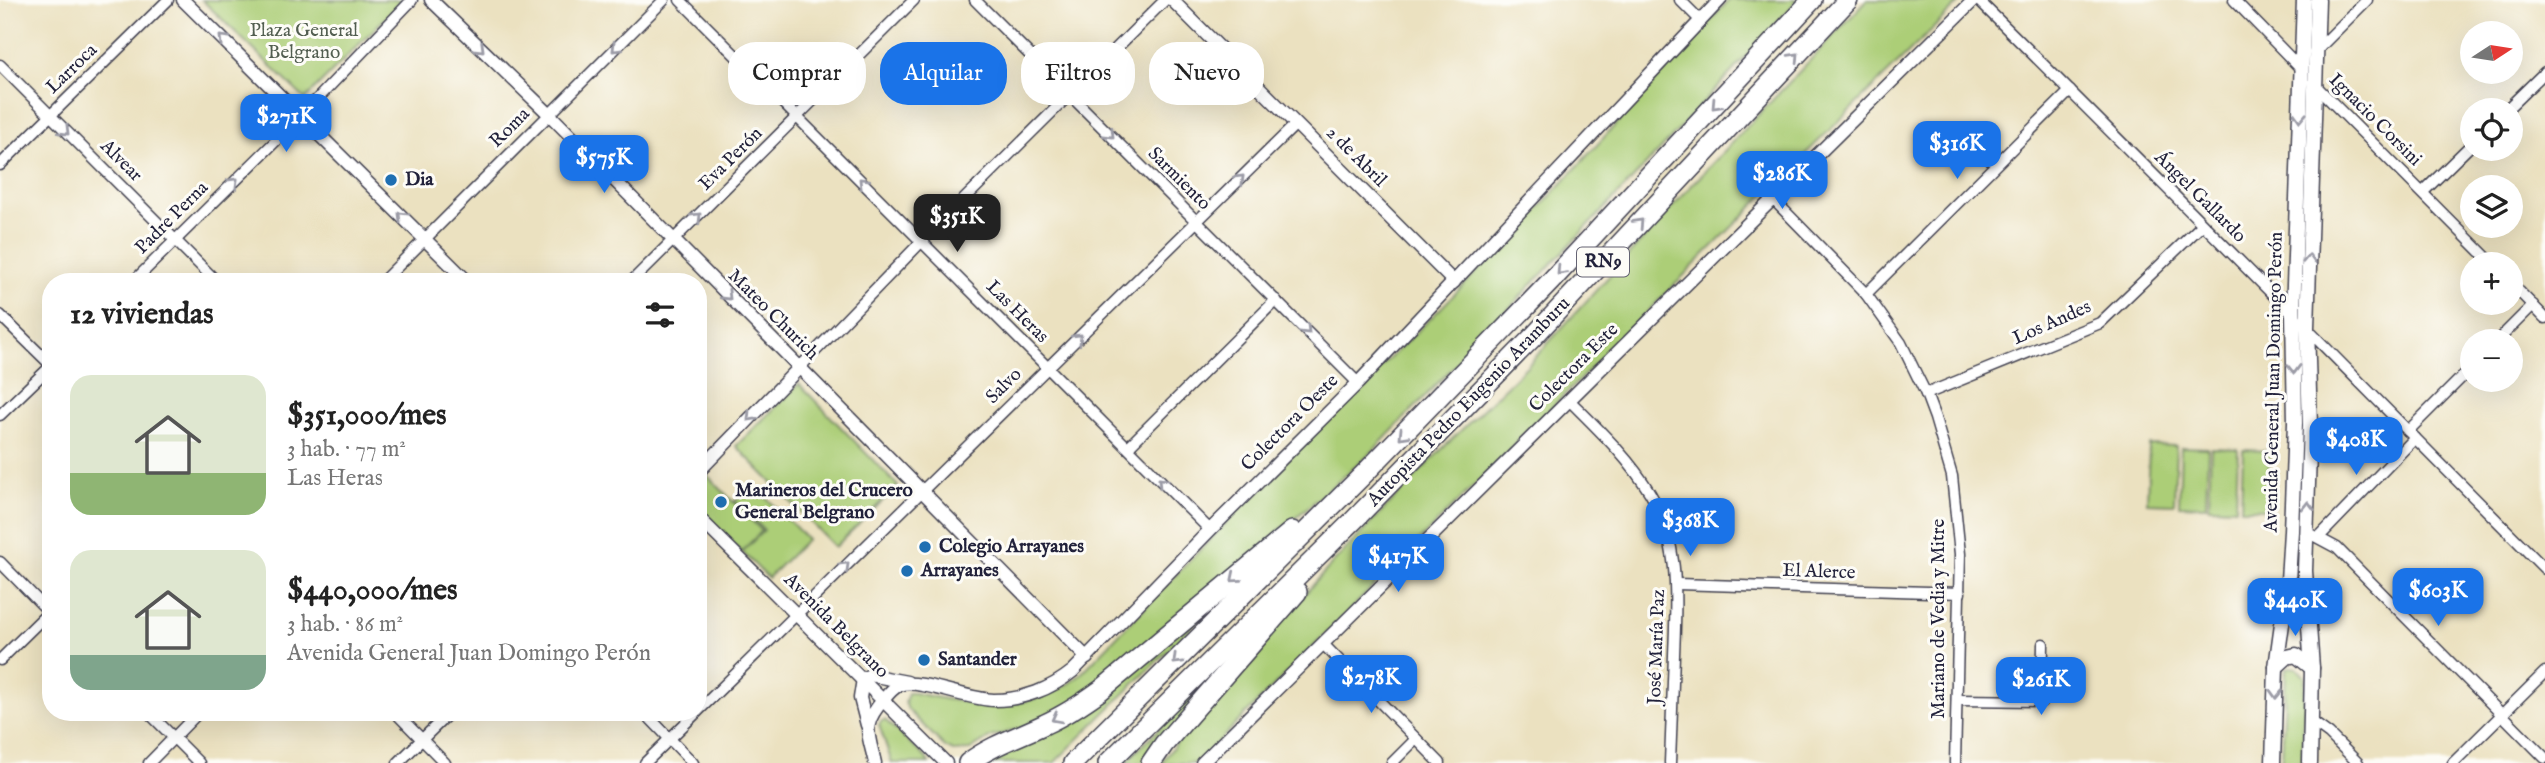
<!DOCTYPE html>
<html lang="es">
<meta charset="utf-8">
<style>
:root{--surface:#fff;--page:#f6f6f6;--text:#222;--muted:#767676;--accent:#1a73e8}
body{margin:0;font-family:"IM FELL English",serif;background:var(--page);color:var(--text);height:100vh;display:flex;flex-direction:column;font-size:26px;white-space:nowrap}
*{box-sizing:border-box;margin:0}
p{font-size:23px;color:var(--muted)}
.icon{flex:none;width:38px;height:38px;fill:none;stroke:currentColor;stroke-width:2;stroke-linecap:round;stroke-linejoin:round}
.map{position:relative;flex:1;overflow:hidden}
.side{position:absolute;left:42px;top:273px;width:665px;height:448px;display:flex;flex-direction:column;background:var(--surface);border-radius:28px;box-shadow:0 7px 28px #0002}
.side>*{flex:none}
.top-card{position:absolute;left:728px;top:42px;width:665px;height:63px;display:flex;gap:14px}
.needle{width:46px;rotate:78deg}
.fabs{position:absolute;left:2460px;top:21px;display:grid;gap:14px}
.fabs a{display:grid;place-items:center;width:63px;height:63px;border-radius:50%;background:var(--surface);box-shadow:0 7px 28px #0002;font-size:35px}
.price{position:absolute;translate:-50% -60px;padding:0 16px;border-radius:14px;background:var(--accent);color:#fff;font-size:23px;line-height:46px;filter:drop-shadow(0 2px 4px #0008)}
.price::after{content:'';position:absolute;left:50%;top:42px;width:21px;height:16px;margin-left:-10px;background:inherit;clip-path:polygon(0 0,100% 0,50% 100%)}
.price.on{background:#222;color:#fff}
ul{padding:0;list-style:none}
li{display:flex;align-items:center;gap:21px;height:175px;padding:0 28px}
li span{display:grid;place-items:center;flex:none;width:196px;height:140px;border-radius:21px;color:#555}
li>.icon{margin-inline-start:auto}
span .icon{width:84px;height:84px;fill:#fffc;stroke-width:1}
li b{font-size:30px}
h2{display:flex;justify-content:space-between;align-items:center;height:84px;padding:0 28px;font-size:30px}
.chip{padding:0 24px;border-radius:28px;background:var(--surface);box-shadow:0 7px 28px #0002;font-size:24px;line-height:63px}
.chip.on{background:var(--accent);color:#fff}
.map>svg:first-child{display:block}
.green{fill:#acce77;stroke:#677859;stroke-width:2}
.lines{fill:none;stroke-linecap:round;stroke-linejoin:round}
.minor-casing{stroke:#403f4f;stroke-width:13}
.tertiary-casing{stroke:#403f4f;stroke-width:15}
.secondary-casing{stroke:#403f4f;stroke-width:17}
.motorway-casing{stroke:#403f4f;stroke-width:22}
.minor{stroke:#fff;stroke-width:10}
.tertiary{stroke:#fff;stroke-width:12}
.secondary{stroke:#fff;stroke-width:14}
.motorway{stroke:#fff;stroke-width:19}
.oneway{stroke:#9c9ca7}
.poi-dot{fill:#1f6fb2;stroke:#fdfcf7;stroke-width:2.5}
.labels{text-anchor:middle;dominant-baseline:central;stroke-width:6;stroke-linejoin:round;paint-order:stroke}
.shield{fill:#fdfcf7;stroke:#646373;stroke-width:2}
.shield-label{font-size:18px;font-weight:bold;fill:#22223b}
.park-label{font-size:19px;fill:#525e50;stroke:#fdfcf7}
.street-label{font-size:19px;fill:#22223b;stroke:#fdfcf7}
.poi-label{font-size:19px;font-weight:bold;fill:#22223b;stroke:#fdfcf7;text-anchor:start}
</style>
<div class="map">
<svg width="2545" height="763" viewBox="0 0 2545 763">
<rect width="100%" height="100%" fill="#fdfcf7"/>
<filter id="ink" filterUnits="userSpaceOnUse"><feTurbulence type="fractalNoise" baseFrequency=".0143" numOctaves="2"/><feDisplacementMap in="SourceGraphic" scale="14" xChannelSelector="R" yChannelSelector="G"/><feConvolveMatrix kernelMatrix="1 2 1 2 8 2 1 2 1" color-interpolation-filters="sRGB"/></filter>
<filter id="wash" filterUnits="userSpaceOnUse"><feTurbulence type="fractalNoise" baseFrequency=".00686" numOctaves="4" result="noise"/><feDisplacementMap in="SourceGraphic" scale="28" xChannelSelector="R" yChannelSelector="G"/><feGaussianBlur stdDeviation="1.57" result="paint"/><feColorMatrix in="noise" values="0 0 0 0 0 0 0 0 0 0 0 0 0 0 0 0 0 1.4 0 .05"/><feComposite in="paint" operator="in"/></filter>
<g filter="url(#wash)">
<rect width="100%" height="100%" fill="#ebe1c0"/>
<g class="green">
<polygon points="202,0 403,0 305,99"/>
<path d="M 1729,0 L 1798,0 L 1647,164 L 1369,455 L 1083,699 L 1022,728 L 991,737 L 970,750 L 953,751 L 945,747 L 908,710 L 905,702 L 908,693 L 914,693 C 973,705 1029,716 1079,676 L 1294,452 L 1441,308 L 1545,202 Z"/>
<polygon points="1867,0 1962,0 1782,177 1197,763 1161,763 1205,706 1331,565 1440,451 1530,363 1693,184"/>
<polygon points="799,384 898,486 835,547 736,446"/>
<polygon points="2149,445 2176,446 2174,504 2147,503"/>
<polygon points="2181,447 2208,448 2206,506 2179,505"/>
<polygon points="2211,448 2238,449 2236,508 2209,507"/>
<polygon points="2243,450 2270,451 2268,509 2241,509"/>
<polygon points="703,471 762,531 741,552 698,509 698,475"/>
<polygon points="753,484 807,539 768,578 742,552 764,530 735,501"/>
<polygon points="1226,593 1054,763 989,763 1017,744"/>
<polygon points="1232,656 1148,763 1125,763"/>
<polygon points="2289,667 2297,668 2305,677 2302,763 2282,763 2286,669"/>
<polygon points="885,720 926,758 929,763 892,763 879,725 881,721"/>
</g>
</g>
<g filter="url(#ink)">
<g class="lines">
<g class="minor-casing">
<g id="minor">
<polyline points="680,0 1210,530"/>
<polyline points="975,0 1358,383"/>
<polyline points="1680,0 1701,21"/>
<path d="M 1978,0 C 2169,188 2356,379 2545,569"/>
<polyline points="2234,0 2303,71"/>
<polyline points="2314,53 2367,0"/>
<polyline points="0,65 217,282"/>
<polyline points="2313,83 2493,264"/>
<polyline points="2506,110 2545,72"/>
<polyline points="0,165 168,0"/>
<polyline points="2423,192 2473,143"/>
<polyline points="1772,198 1866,294 1901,343 1926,394 1935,418 1952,476 1960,554 1955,763"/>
<polyline points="133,282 301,116 412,0"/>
<polyline points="382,282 664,0"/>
<polyline points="631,282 914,0"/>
<polyline points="2511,283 2545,318"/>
<polyline points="1866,294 2070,91"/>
<polyline points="0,315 51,365"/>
<polyline points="2497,341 2533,305"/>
<polyline points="799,368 922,241 1165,0"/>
<polyline points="1926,394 2100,323 2202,225"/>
<path d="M 1569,400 C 1598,429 1629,458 1650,493 C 1681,543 1676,600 1674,655 C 1673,691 1671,727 1670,763"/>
<polyline points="0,415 51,366"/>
<polyline points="2408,431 2473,366"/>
<polyline points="1128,447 1276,300"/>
<polyline points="2307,532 2337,548 2545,758"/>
<polyline points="2319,537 2415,438"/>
<polyline points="0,562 51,614"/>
<polyline points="1677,584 1960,593"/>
<polyline points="1324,645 1440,763"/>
<polyline points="0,660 51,610"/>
<polyline points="1958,700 2042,701 2043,644"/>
<polyline points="698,711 1296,124"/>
<polyline points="148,712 199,763"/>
<polyline points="395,712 445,763"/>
<polyline points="644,712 693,763"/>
<polyline points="2311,721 2329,734 2358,763"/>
<polyline points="149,763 199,712"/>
<polyline points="398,763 450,712"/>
<polyline points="645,763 697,712"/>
<polyline points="1392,763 1416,739"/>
<polyline points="2453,763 2545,672"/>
</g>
</g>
<g class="tertiary-casing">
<g id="tertiary">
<polyline points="183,0 468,282"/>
<polyline points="431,0 549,114 1087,658"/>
<polyline points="1172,0 1454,282"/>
<polyline points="698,472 799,368"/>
<polyline points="698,517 946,763"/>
<polyline points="863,679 870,675 907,682"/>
<polyline points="863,679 860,698 867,725"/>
<path d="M 875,763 C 868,732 861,725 884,699 C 888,694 893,688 899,685 C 919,678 969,700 994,700 C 1023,700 1051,689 1073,671 L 1210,530 L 1358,383 L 1720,0"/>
<polyline points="1202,763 1974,0"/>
</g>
</g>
<g class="secondary-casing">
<g id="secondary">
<polyline points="2276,667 2287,657 2296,655 2312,668"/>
<polyline points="2273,763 2276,667 2288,580 2291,531 2295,423 2293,313 2304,0"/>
<polyline points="2310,763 2312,668 2305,571 2310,425 2307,327 2318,0"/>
</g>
</g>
<g class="motorway-casing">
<g id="motorway">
<path d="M 968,763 C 992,745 1018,737 1045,724 C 1065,715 1083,703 1101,690 L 1292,531"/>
<polyline points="1073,763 1364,474 1551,281 1812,0"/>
<polyline points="1108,763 1354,520 1533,337 1848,0"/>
<polyline points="1151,763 1164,744 1297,592"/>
</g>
</g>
<use href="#minor" class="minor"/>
<use href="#tertiary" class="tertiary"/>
<use href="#secondary" class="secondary"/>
<use href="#motorway" class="motorway"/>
</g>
<defs><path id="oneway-chevron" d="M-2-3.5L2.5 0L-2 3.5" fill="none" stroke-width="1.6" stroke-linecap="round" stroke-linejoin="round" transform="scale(1.75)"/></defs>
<g class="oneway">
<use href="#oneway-chevron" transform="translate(223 39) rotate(-135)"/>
<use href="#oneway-chevron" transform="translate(480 48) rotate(44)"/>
<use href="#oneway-chevron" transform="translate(616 48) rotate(135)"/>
<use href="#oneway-chevron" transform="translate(1795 57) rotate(-47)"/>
<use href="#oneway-chevron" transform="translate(1716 105) rotate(133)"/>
<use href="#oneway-chevron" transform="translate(2300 117) rotate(92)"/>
<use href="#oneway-chevron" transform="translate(65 131) rotate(45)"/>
<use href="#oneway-chevron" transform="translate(1110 134) rotate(45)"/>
<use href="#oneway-chevron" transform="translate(1240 179) rotate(-44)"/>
<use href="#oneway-chevron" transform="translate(234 182) rotate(-44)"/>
<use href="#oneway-chevron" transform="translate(863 182) rotate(-135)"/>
<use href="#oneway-chevron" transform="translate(402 216) rotate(-135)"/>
<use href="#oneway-chevron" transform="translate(697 217) rotate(-45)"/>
<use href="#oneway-chevron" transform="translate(1639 223) rotate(-47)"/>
<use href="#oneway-chevron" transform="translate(2309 259) rotate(-88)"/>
<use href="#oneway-chevron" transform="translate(1561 271) rotate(133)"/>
<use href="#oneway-chevron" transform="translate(727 296) rotate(45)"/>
<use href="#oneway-chevron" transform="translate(1306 330) rotate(45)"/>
<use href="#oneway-chevron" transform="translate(1078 338) rotate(-45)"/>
<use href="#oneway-chevron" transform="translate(2294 369) rotate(89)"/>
<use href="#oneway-chevron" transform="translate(751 417) rotate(134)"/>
<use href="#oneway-chevron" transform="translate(1403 435) rotate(134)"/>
<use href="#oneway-chevron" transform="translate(1162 482) rotate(-135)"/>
<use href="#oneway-chevron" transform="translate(2308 506) rotate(-89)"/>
<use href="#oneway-chevron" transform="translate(845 566) rotate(-44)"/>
<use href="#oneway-chevron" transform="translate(1235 578) rotate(140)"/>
<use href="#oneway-chevron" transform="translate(1177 660) rotate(135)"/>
<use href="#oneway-chevron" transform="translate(2276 694) rotate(92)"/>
<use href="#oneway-chevron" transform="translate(1056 718) rotate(152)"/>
</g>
</g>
<g class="poi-dot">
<circle cx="391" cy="180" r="7"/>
<circle cx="721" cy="502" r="7"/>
<circle cx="925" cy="547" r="7"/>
<circle cx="907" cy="571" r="7"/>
<circle cx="924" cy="660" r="7"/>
</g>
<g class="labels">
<rect class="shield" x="1577" y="247.5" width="52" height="29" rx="5"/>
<g class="shield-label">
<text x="1603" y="262">RN9</text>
</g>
<g class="park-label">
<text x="304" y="31">Plaza General<tspan x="304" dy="22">Belgrano</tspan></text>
</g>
<g class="street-label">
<text transform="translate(72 69) rotate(-44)">Larroca</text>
<text transform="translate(2375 120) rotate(45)">Ignacio Corsini</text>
<text transform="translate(510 128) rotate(-45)">Roma</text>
<text transform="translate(1356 157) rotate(45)">2 de Abril</text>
<text transform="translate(731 159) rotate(-45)">Eva Perón</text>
<text transform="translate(121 161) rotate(45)">Alvear</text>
<text transform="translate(1179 179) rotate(45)">Sarmiento</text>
<text transform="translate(2200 197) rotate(45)">Ángel Gallardo</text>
<text transform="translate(172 218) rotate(-45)">Padre Perna</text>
<text transform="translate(1017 312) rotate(45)">Las Heras</text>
<text transform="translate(773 315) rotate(45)">Mateo Churich</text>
<text transform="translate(2052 323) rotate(-24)">Los Andes</text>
<text transform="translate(1574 368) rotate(-45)">Colectora Este</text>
<text transform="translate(2274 382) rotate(-89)">Avenida General Juan Domingo Perón</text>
<text transform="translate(1004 386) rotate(-45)">Salvo</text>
<text transform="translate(1469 402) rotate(-46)">Autopista Pedro Eugenio Aramburu</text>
<text transform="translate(1290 423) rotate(-45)">Colectora Oeste</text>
<text transform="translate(1819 572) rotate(2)">El Alerce</text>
<text transform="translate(1939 619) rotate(-90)">Mariano de Vedia y Mitre</text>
<text transform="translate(836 626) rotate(45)">Avenida Belgrano</text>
<text transform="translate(1657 647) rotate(-88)">José María Paz</text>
</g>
<g class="poi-label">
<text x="405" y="180">Dia</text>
<text x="735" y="491">Marineros del Crucero<tspan x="735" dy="22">General Belgrano</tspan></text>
<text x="939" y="547">Colegio Arrayanes</text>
<text x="921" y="571">Arrayanes</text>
<text x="938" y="660">Santander</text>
</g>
</g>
</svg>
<div class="fabs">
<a><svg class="needle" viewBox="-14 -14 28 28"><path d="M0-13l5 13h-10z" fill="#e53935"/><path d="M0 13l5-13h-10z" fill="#767676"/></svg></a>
<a><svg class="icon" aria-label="locate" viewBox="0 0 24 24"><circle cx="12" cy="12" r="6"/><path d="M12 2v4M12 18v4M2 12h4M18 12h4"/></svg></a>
<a><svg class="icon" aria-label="layers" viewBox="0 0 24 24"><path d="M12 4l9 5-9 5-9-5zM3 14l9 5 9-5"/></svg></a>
<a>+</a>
<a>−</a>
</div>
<b class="price" style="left:286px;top:154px">$271K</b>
<b class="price" style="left:1957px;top:181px">$316K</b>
<b class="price" style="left:604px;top:195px">$575K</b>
<b class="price" style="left:1782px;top:211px">$286K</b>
<b class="price on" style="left:957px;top:254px">$351K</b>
<b class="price" style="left:2356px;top:477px">$408K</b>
<b class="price" style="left:1690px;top:558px">$368K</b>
<b class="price" style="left:1398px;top:594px">$417K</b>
<b class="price" style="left:2438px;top:628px">$603K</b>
<b class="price" style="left:2295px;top:638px">$440K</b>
<b class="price" style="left:1371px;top:715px">$278K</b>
<b class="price" style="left:2041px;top:717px">$261K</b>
<div class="top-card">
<a class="chip">Comprar</a>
<a class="chip on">Alquilar</a>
<a class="chip">Filtros</a>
<a class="chip">Nuevo</a>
</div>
<section class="side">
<h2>12 viviendas<svg class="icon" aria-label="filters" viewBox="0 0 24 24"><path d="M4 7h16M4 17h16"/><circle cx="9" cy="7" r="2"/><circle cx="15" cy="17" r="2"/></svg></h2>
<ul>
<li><span style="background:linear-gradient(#dfe7d0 70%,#8fb573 0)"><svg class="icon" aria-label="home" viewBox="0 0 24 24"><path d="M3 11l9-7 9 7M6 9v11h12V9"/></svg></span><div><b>$351,000/mes</b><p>3 hab. · 77 m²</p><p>Las Heras</p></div></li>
<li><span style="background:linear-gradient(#dfe7d0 75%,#7fa58c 0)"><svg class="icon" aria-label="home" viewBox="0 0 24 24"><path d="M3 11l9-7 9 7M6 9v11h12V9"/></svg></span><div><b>$440,000/mes</b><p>3 hab. · 86 m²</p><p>Avenida General Juan Domingo Perón</p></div></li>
</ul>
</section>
</div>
